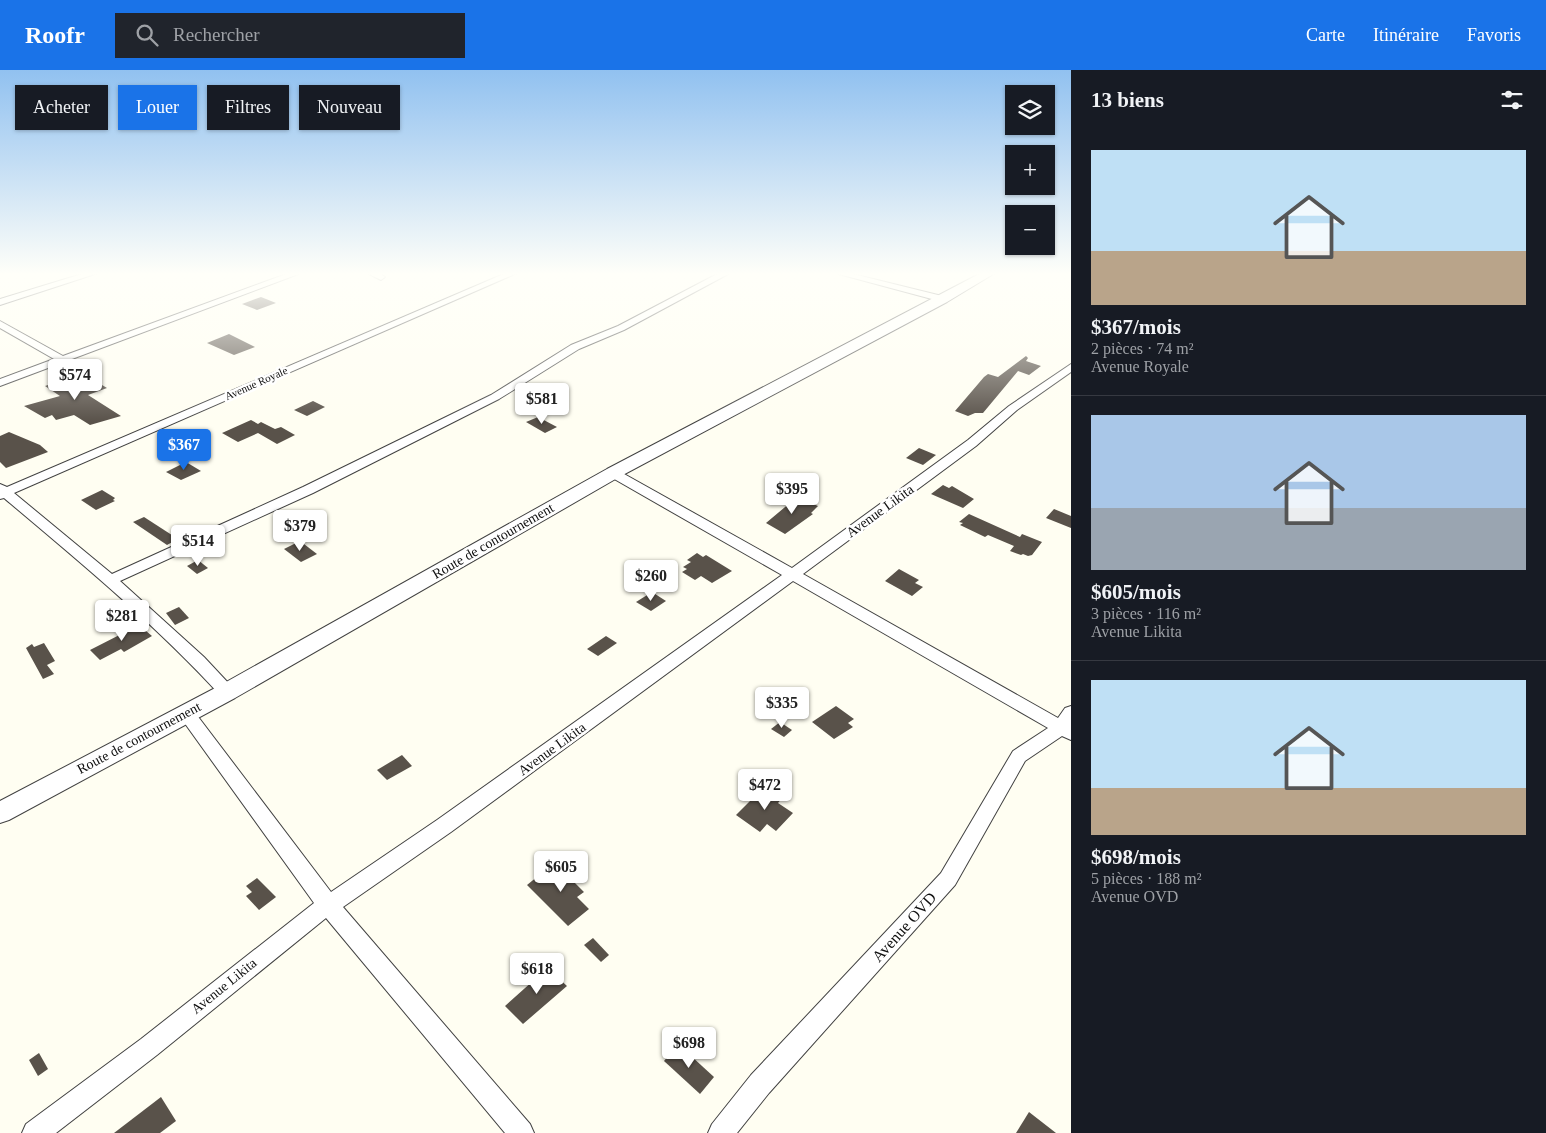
<!DOCTYPE html>
<html lang="fr">
<meta charset="utf-8">
<style>
:root{--surface:#171b24;--page:#20242c;--text:#f1f3f6;--muted:#9ea1a6;--line:#363941;--accent:#1a73e8}
body{margin:0;font-family:Georgia,serif;background:var(--page);color:var(--text);height:100vh;display:flex;flex-direction:column;font-size:19px;white-space:nowrap}
*{box-sizing:border-box;margin:0}
p{font-size:16px;color:var(--muted)}
.icon{flex:none;width:28px;height:28px;fill:none;stroke:currentColor;stroke-width:2;stroke-linecap:round;stroke-linejoin:round}
.map{position:relative;flex:1;overflow:hidden}
.details{display:flex;flex-direction:column;background:var(--surface);width:475px}
.details>*{flex:none}
.banner{position:absolute;left:15px;top:15px;width:475px;height:45px;display:flex;gap:10px}
.buttons{position:absolute;left:1005px;top:15px;display:grid;gap:10px}
.buttons a{display:grid;place-items:center;width:50px;height:50px;border-radius:0px;background:var(--surface);box-shadow:0 1px 4px #0004;font-size:25px}
.price{position:absolute;translate:-50% -42px;padding:0 11px;border-radius:5px;background:#fff;color:#222;font-size:16px;line-height:32px;filter:drop-shadow(0 1px 2px #0008)}
.price::after{content:'';position:absolute;left:50%;top:30px;width:15px;height:11px;margin-left:-8px;background:inherit;clip-path:polygon(0 0,100% 0,50% 100%)}
.price.selected{background:var(--accent);color:#fff}
ul{padding:0;list-style:none}
li{display:grid;align-content:center;gap:10px;height:265px;padding:0 20px}
li+li{border-top:1px solid var(--line)}
li span{display:grid;place-items:center;height:155px;border-radius:0px;color:#555}
li>.icon{margin-inline-start:auto}
span .icon{width:90px;height:90px;fill:#fffc;stroke-width:1}
li b{font-size:21px}
h2{display:flex;justify-content:space-between;align-items:center;height:60px;padding:0 20px;font-size:21px}
.chip{padding:0 18px;border-radius:0px;background:var(--surface);box-shadow:0 1px 4px #0004;font-size:18px;line-height:45px}
.chip.selected{background:var(--accent);color:#fff}
header{display:flex;align-items:center;gap:30px;box-sizing:border-box;height:70px;padding:0 25px;background:var(--accent);color:#fff}
header strong{font-size:24px}
nav{display:flex;gap:28px;margin-inline-start:auto;font-size:18px}
.search{width:350px;height:45px;background:var(--page);display:flex;align-items:center;gap:12px;box-sizing:border-box;padding:0 18px;border-radius:0px;color:var(--muted);font-size:19px}
main{display:flex;flex:1;min-height:0}
.map>svg:first-child{display:block}
.building{fill:#59524a}
.lines{fill:none;stroke-linecap:round;stroke-linejoin:round}
.minor-casing{stroke:#424242;stroke-width:2}
.tertiary-casing{stroke:#424242;stroke-width:2}
.minor{fill:#fff;fill-rule:evenodd}
.tertiary{fill:#fff;fill-rule:evenodd}
.labels{text-anchor:middle;dominant-baseline:central;stroke-width:5;stroke-linejoin:round;paint-order:stroke}
.far-street-label{font-size:11px;fill:#0f0f0f;stroke:#fff}
.street-label{font-size:14px;fill:#0f0f0f;stroke:#fff}
.near-street-label{font-size:16px;fill:#0f0f0f;stroke:#fff}
</style>
<header>
<strong>Roofr</strong>
<div class="search"><svg class="icon" aria-label="search" viewBox="0 0 24 24"><circle cx="10" cy="10" r="6"/><path d="M15 15l6 6"/></svg>Rechercher</div>
<nav><a>Carte</a><a>Itinéraire</a><a>Favoris</a></nav>
</header>
<main>
<div class="map">
<svg width="1071" height="1063" viewBox="0 0 1071 1063">
<rect width="100%" height="100%" fill="#fffef2"/>
<g class="building">
<polygon points="261,227 276,233 257,240 242,234"/>
<polygon points="229,264 255,277 234,285 207,273"/>
<polygon points="1026,286 1028,288 1026,291 1041,296 1029,305 1018,301 983,343 975,343 968,346 955,341 984,307 988,304 998,307"/>
<polygon points="82,303 107,318 88,325 121,346 90,355 74,345 56,350 52,345 45,348 24,336 60,326 45,316"/>
<polygon points="313,331 325,337 307,346 294,340"/>
<polygon points="538,347 557,357 545,363 526,352"/>
<polygon points="251,350 258,354 261,352 275,359 281,357 295,365 277,374 258,363 238,372 222,363"/>
<polygon points="9,362 40,375 48,382 6,398 0,392 0,366"/>
<polygon points="919,378 936,385 923,395 906,388"/>
<polygon points="186,392 201,401 181,410 166,402"/>
<polygon points="943,415 949,418 952,416 974,429 963,438 931,424"/>
<polygon points="102,420 115,428 113,430 115,431 96,440 81,430"/>
<polygon points="797,427 818,436 811,443 813,444 785,464 766,453"/>
<polygon points="1054,439 1071,446 1071,458 1046,448"/>
<polygon points="969,444 1020,467 1022,464 1042,472 1032,485 1028,486 1023,484 1021,485 1010,481 1014,476 988,465 985,467 960,455 963,453 959,452"/>
<polygon points="144,447 178,469 167,475 133,452"/>
<polygon points="300,471 317,484 301,492 284,479"/>
<polygon points="697,483 703,487 706,485 732,501 712,513 701,506 695,510 682,502 687,499 683,497 691,492 687,490"/>
<polygon points="198,490 208,498 197,504 187,496"/>
<polygon points="899,499 919,510 915,513 923,517 912,526 885,511"/>
<polygon points="652,522 666,531 651,541 636,532"/>
<polygon points="179,537 189,548 175,555 166,543"/>
<polygon points="139,555 152,566 124,582 121,579 100,590 90,580"/>
<polygon points="606,566 617,573 598,586 587,579"/>
<polygon points="44,573 55,591 47,595 54,604 43,609 26,578 32,574 34,577"/>
<polygon points="836,636 854,649 848,653 853,657 834,669 812,652"/>
<polygon points="780,652 792,660 784,667 771,659"/>
<polygon points="402,685 412,696 387,710 377,700"/>
<polygon points="766,715 783,727 778,733 793,743 776,761 767,754 760,762 736,745"/>
<polygon points="566,792 581,807 574,812 584,822 577,827 589,839 568,856 527,815 543,802 548,807"/>
<polygon points="257,808 276,827 259,840 246,826 252,822 246,816"/>
<polygon points="593,868 609,885 601,892 584,875"/>
<polygon points="553,893 560,901 555,905 567,916 523,954 505,936"/>
<polygon points="678,974 714,1007 700,1024 664,991"/>
<polygon points="39,983 48,999 38,1006 29,990"/>
<polygon points="161,1027 176,1051 160,1063 114,1063"/>
<polygon points="1029,1042 1056,1063 1016,1063"/>
</g>
<g class="lines">
<g class="minor-casing">
<g id="minor">
<polygon points="85,203 98,203 0,235 0,229"/>
<polygon points="289,203 301,203 0,316 0,309 54,289 0,258 0,251 63,286"/>
<polygon points="367,203 379,203 385,207 381,210"/>
<path d="M 506,203 L 517,203 L 14,423 L 112,504 L 303,417 L 491,325 L 571,275 L 618,256 L 719,203 L 730,203 L 624,260 L 579,279 L 499,329 L 313,423 L 120,511 L 204,587 L 233,618 L 235,622 L 233,626 L 227,628 L 221,626 C 155,554 79,491 4,428 L 0,429 L 0,414 L 7,417 Z"/>
<polygon points="835,203 849,203 946,227 948,229 943,232"/>
<polygon points="1071,294 1071,302 1017,340 976,376 803,504 1058,648 1065,638 1071,636 1071,670 1062,666 1025,691 955,815 769,1023 737,1063 708,1063 712,1054 751,1005 941,803 1013,681 1048,658 793,511 451,762 343,837 530,1054 534,1063 505,1063 326,848 157,985 56,1063 22,1063 26,1054 141,969 314,833 181,648 178,644 181,640 187,638 193,640 331,822 437,750 782,505 609,406 607,403 609,400 617,400 792,498 968,370 1009,336"/>
</g>
</g>
<g class="tertiary-casing">
<polygon id="tertiary" points="981,203 995,203 947,232 619,407 235,628 9,750 0,753 0,731 219,616 607,399"/>
</g>
<use href="#minor" class="minor"/>
<use href="#tertiary" class="tertiary"/>
</g>
<linearGradient id="sky" x2="0" y2="1"><stop stop-color="#91c1f0"/><stop offset="0.58" stop-color="#fffff9"/><stop offset="1" stop-color="#fffff9" stop-opacity="0"/></linearGradient>
<rect width="1071" height="352" fill="url(#sky)"/>
<g class="labels">
<g class="far-street-label">
<text transform="translate(256 313) rotate(-24)">Avenue Royale</text>
</g>
<g class="street-label">
<text transform="translate(880 441) rotate(-36)">Avenue Likita</text>
<text transform="translate(493 471) rotate(-30)">Route de contournement</text>
<text transform="translate(139 668) rotate(-28)">Route de contournement</text>
<text transform="translate(552 679) rotate(-36)">Avenue Likita</text>
<text transform="translate(224 916) rotate(-39)">Avenue Likita</text>
</g>
<g class="near-street-label">
<text transform="translate(904 857) rotate(-48)">Avenue OVD</text>
</g>
</g>
</svg>
<div class="buttons">
<a><svg class="icon" aria-label="layers" viewBox="0 0 24 24"><path d="M12 4l9 5-9 5-9-5zM3 14l9 5 9-5"/></svg></a>
<a>+</a>
<a>−</a>
</div>
<b class="price" style="left:75px;top:331px">$574</b>
<b class="price" style="left:542px;top:355px">$581</b>
<b class="price selected" style="left:184px;top:401px">$367</b>
<b class="price" style="left:792px;top:445px">$395</b>
<b class="price" style="left:300px;top:482px">$379</b>
<b class="price" style="left:198px;top:497px">$514</b>
<b class="price" style="left:651px;top:532px">$260</b>
<b class="price" style="left:122px;top:572px">$281</b>
<b class="price" style="left:782px;top:659px">$335</b>
<b class="price" style="left:765px;top:741px">$472</b>
<b class="price" style="left:561px;top:823px">$605</b>
<b class="price" style="left:537px;top:925px">$618</b>
<b class="price" style="left:689px;top:999px">$698</b>
<div class="banner">
<a class="chip">Acheter</a>
<a class="chip selected">Louer</a>
<a class="chip">Filtres</a>
<a class="chip">Nouveau</a>
</div>
</div>
<section class="details">
<h2>13 biens<svg class="icon" aria-label="filters" viewBox="0 0 24 24"><path d="M4 7h16M4 17h16"/><circle cx="9" cy="7" r="2"/><circle cx="15" cy="17" r="2"/></svg></h2>
<ul>
<li><span style="background:linear-gradient(#bfe0f5 65%,#b9a48a 0)"><svg class="icon" aria-label="home" viewBox="0 0 24 24"><path d="M3 11l9-7 9 7M6 9v11h12V9"/></svg></span><div><b>$367/mois</b><p>2 pièces · 74 m²</p><p>Avenue Royale</p></div></li>
<li><span style="background:linear-gradient(#a9c7e8 60%,#9aa5b1 0)"><svg class="icon" aria-label="home" viewBox="0 0 24 24"><path d="M3 11l9-7 9 7M6 9v11h12V9"/></svg></span><div><b>$605/mois</b><p>3 pièces · 116 m²</p><p>Avenue Likita</p></div></li>
<li><span style="background:linear-gradient(#bfe0f5 70%,#b9a48a 0)"><svg class="icon" aria-label="home" viewBox="0 0 24 24"><path d="M3 11l9-7 9 7M6 9v11h12V9"/></svg></span><div><b>$698/mois</b><p>5 pièces · 188 m²</p><p>Avenue OVD</p></div></li>
</ul>
</section>
</main>
